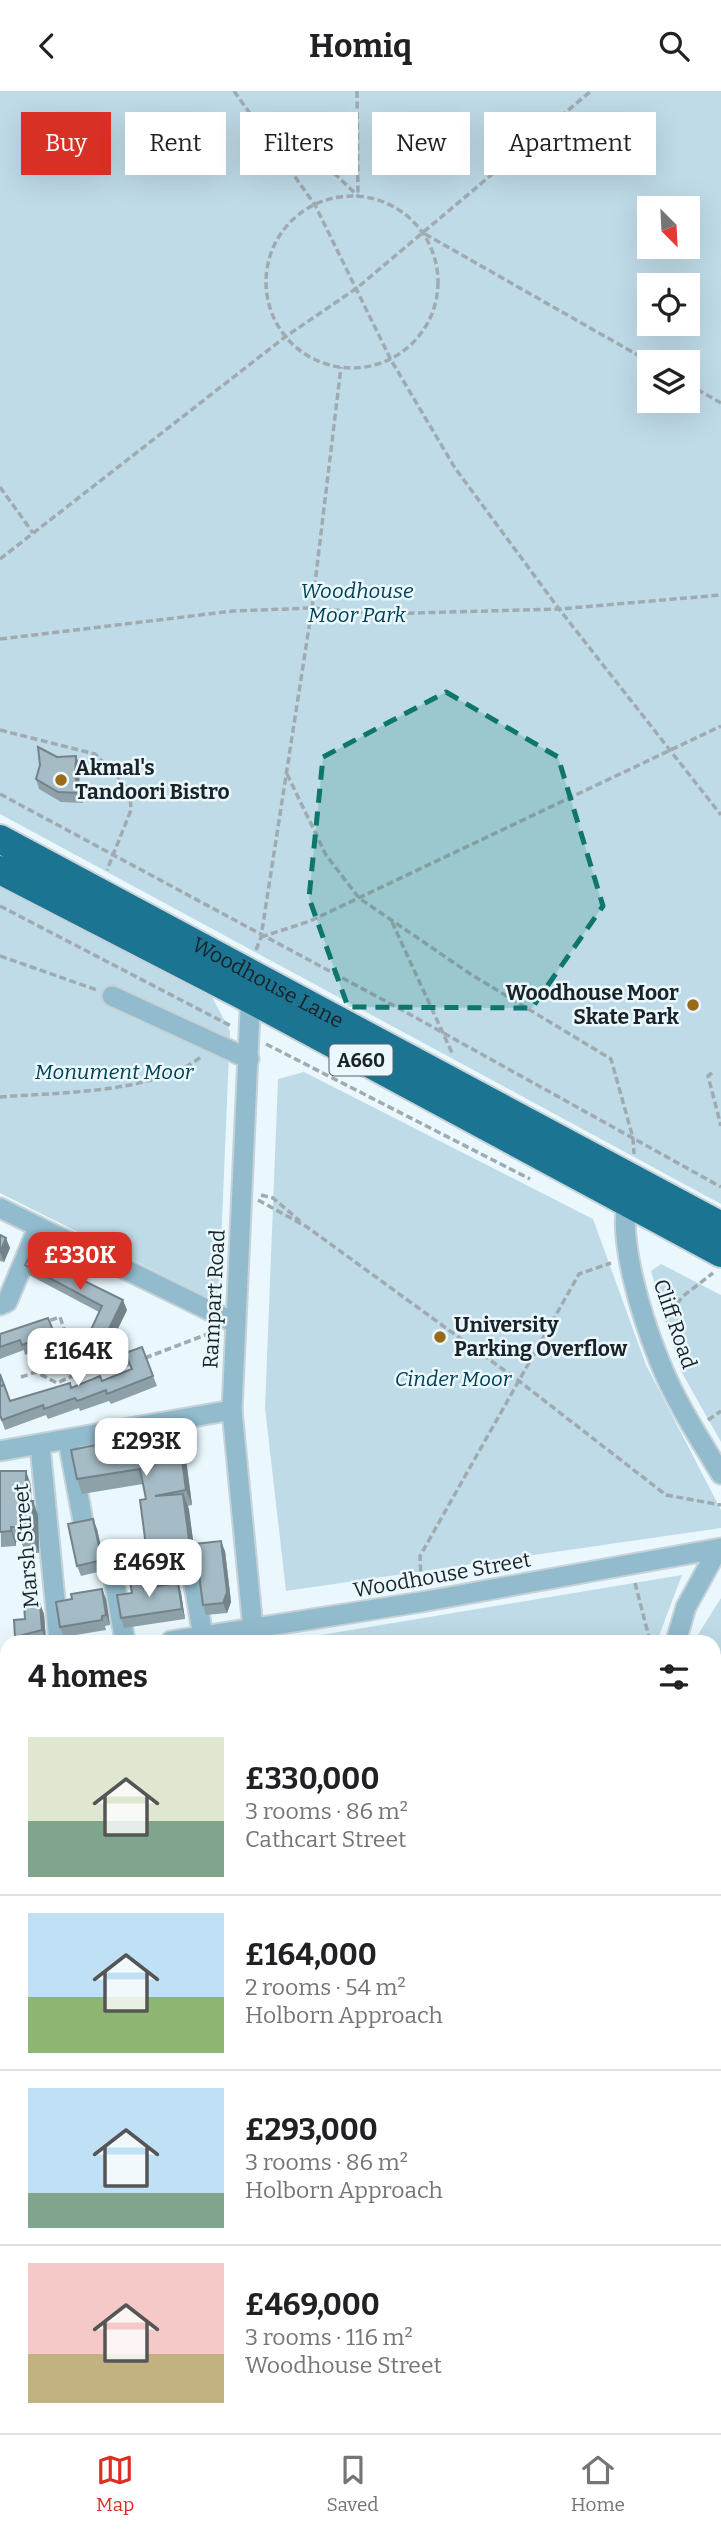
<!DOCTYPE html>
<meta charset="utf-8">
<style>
:root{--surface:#fff;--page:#f6f6f6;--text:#202124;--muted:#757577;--line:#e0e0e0;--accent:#d93025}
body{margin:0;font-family:Bitter,serif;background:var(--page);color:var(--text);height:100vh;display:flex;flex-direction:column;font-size:26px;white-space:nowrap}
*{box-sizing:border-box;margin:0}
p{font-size:23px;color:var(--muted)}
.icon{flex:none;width:38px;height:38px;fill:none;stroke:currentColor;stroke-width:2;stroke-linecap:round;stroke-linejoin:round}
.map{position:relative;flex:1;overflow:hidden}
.drawer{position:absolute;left:0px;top:1544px;width:721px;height:800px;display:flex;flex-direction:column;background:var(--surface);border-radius:21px 21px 0 0;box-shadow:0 7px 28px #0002}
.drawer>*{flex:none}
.guide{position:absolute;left:21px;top:21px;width:679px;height:63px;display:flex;gap:14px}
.needle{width:46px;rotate:156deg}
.fabs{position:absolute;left:637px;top:105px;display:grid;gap:14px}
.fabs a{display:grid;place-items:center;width:63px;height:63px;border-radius:0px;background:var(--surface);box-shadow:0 7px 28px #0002;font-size:35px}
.price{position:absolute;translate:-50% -60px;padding:0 16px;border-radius:14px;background:#fff;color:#222;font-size:23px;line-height:46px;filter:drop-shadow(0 2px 4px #0008)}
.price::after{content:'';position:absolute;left:50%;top:42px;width:21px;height:16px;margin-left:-10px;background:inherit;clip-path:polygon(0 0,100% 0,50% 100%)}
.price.active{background:var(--accent);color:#fff}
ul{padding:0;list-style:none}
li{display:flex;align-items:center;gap:21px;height:175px;padding:0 28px}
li+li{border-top:2px solid var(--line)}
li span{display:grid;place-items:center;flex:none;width:196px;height:140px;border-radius:0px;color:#555}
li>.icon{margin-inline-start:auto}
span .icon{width:84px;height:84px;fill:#fffc;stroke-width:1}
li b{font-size:30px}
h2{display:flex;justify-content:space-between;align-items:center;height:84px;padding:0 28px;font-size:30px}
.chip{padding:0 24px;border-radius:0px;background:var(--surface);box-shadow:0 7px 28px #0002;font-size:24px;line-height:63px}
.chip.active{background:var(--accent);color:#fff}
header{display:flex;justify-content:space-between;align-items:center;height:91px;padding:0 28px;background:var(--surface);font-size:32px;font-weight:700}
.dock{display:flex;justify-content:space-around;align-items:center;height:98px;border-top:2px solid var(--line);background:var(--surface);font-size:19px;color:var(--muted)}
.dock a{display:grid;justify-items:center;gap:4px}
.dock .active{color:var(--accent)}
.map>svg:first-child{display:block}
.built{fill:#d8f2fd}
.green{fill:#bfdbe8;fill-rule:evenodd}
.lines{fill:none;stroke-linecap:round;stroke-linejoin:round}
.minor-casing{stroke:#c5d2d7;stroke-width:23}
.highway-casing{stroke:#c5d2d7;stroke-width:32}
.path{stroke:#9fabb0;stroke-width:3.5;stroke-dasharray:7 3.5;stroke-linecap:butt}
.minor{stroke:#92bbcd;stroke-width:19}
.highway{stroke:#1b7491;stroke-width:28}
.wall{fill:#8ea1a9}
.shaded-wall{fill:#74838a}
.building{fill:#a5bbc5;stroke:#74838a;stroke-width:2}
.marked{fill:#0f766e;fill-opacity:0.2;stroke:#0f766e;stroke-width:5;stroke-dasharray:14 9;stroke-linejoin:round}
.poi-dot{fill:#986a19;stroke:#eaf8fe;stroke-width:2.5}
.labels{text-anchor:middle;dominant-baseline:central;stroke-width:5;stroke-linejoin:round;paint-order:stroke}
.shield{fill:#eaf8fe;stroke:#586368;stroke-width:2}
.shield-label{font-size:19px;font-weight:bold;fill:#1a2327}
.park-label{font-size:21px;font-style:italic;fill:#004053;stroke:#eaf8fe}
.poi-label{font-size:21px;font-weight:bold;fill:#1a2327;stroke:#eaf8fe;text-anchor:start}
.street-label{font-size:21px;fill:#1a2327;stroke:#eaf8fe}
</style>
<header><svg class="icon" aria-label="back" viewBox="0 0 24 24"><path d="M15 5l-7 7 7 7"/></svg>Homiq<svg class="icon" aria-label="search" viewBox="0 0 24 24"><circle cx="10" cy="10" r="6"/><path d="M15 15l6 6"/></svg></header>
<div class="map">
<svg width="721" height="2342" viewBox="0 0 721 2342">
<rect width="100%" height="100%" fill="#eaf8fe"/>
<polygon class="built" points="721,2260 721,2342 472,2342 472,2336 714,2336 714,2262"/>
<g class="green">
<path d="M 0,0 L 721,0 L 721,1113 L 0,723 ZM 649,117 L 688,117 L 688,156 L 649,156 ZM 649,194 L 688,194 L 688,233 L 649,233 ZM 649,271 L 688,271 L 688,310 L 649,310 Z"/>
<polygon points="0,789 210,902 230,940 219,1200 211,1208 0,1102"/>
<polygon points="304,981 593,1128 646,1274 721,1419 721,1437 286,1500 265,1317 278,988"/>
<polygon points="661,1173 721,1204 721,1351 681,1280 651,1180"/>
<polygon points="682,1484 657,1550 285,1550"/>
<polygon points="721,1507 721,1634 714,1634 714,1550 694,1550"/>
<polygon points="721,1871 721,1909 714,1890 714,1872"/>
<polygon points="7,2063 7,2193 0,2193 0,2066"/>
</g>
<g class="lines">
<g class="minor-casing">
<g id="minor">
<polyline points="251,898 232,1319 253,1538"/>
<polyline points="112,905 249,968"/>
<path d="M 630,1101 C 614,1141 643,1229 659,1269 C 674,1308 699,1347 721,1383"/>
<polyline points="0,1117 235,1232"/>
<polyline points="0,1214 7,1211 38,1137"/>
<polyline points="68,1349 83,1430"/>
<polyline points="40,1355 59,1550"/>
<polyline points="0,1360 232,1319"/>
<polyline points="191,1476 203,1545"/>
<polyline points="114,1489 125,1550"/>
<polyline points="171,1550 421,1511 721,1457"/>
<polyline points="676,1550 686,1516 718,1458"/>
<polyline points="0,1584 7,1582"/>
<polyline points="714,1645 721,1644"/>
<polyline points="0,1722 7,1720"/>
<polyline points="0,1775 7,1795"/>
<polyline points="0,2066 7,2063"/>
<polyline points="0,2193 7,2215"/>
<polyline points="714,2198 721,2225"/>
<polyline points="0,2244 7,2242"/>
<polyline points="0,2297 7,2295"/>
<polyline points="34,2336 34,2342"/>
<polyline points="259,2336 260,2342"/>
<polyline points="114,2342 185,2336"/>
</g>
</g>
<g class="highway-casing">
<g id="highway">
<path id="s1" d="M 0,748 L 721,1135"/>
<polyline points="0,779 252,909 721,1162"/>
</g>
</g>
<g class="path">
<polyline points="234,0 315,114 391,269 455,377 559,518 721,724"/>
<polyline points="357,0 358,103"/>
<polyline points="270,46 331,79 358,105"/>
<circle cx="352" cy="191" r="86"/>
<polyline points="425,143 650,271"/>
<polyline points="688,293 721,312"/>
<polyline points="0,396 33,442"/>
<polyline points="0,468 285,246 357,197 591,0"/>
<polyline points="0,548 233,520 312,517 377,523 559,518 721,504"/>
<polyline points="0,639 95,663 123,691 130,704 131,719 107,779"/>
<polyline points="287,683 326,764 359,807 472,884 611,968 633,1047 634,1063"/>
<polyline points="0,703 402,919 721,1096"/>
<polyline points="0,815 231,935"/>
<polyline points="392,831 453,964"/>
<polyline points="261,846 310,830 721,635"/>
<polyline points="256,859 261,846 312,517 341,276"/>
<polyline points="0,865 97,899"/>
<polyline points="266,953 530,1088"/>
<polyline points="712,982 708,985 721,1035"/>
<path d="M 0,1006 C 60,1001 152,1003 201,966"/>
<polyline points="261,1104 273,1107 300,1130"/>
<polyline points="258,1109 307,1136 519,1290 666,1404 721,1414"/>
<polyline points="665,1230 682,1206 713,1182"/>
<polyline points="145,1267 213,1241"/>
<polyline points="79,1282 109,1270 120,1277 131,1272"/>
<polyline points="21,1286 36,1281 57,1292 79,1282 60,1226 48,1230"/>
<polyline points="708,1329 721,1320"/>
<polyline points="140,1485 174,1479"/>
<polyline points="421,1491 420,1465 579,1183 611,1172"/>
<polyline points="635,1492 650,1550"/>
<polyline points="714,1573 721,1561"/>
<polyline points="714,1926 721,1938"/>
<polyline points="1,2176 7,2161"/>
<polyline points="714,2258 721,2257"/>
</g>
<use href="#minor" class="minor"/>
<use href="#highway" class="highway"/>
</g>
<g class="wall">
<polygon points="57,666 80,675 79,695 83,712 61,711 39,698 36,688"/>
<polygon points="0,1144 10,1157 4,1171 0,1170"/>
<polygon points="25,1174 62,1175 64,1180 127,1219 107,1260 93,1253 89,1243 99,1221 29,1184"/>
<polygon points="48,1227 58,1252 25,1264 24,1259 0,1268 0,1243"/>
<polygon points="142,1256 157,1295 111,1313 109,1310 80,1320 79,1317 48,1328 46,1324 5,1339 0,1325 10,1310 102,1290 131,1278"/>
<polygon points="178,1338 184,1353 192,1414 188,1415 195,1464 151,1470 146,1455 146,1408 143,1393 82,1403 77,1388"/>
<polygon points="0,1380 31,1394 31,1410 38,1424 39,1462 26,1462 21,1451 16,1451 16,1455 1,1456"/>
<polygon points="97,1438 106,1479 81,1485 77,1475"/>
<polygon points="225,1460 231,1511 227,1522 206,1524 203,1514"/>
<polygon points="142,1483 146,1497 178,1492 181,1502 185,1528 124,1537 121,1527 132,1502"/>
<polygon points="102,1498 106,1508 110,1534 105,1535 106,1539 64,1546 60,1536 72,1508"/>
<polygon points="40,1513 44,1523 46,1549 40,1550 17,1550 15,1546 25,1528"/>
<polygon points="721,1746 721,1804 714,1805 714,1747"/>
<polygon points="714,1817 718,1842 714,1842"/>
<polygon points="7,1904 7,1963 0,1965 0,1907"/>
<polygon points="7,1998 7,2034 0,2037 0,2001"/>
<polygon points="0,2255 7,2280 7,2283 0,2285"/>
<polygon points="7,2336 16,2336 18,2342 0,2342"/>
</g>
<g class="shaded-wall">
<polygon points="76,665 80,675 79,695 83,712 75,685"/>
<polygon points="6,1147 10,1157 4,1171 0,1161"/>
<polygon points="123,1209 127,1219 107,1260 103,1250"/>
<polygon points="178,1338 184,1353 192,1414 186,1399"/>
<polygon points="26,1380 31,1394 32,1425 26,1410"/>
<polygon points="183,1403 189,1418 195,1464 189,1449"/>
<polygon points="33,1410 38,1424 39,1462 33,1447"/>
<polygon points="93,1428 97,1438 106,1479 102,1469"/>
<polygon points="11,1436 16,1451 16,1455 11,1440"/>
<polygon points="221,1450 225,1460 231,1511 227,1522 223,1512"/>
<polygon points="178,1492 181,1502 185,1528 182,1518"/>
<polygon points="102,1498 106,1508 110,1534 106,1524"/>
<polygon points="40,1513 44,1523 46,1549 42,1539"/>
<polygon points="714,1817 718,1842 714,1831"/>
<polygon points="7,1888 7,1900 0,1905 0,1892"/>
<polygon points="362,2336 364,2336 366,2342 361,2342"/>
</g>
<g class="building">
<polygon points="38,656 57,666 76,665 75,685 79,702 58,701 36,688 40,674"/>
<polygon points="0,1144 6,1147 0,1161"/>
<polygon points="32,1160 62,1175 60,1178 123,1209 103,1250 89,1243 102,1215 25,1174"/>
<polygon points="48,1227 54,1242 22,1254 20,1249 0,1256 0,1243"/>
<polygon points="142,1256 153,1285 107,1303 106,1299 77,1310 75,1307 44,1318 43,1314 2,1329 0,1324 0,1295 4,1294 10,1310 70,1292 71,1297 100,1285 102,1290 132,1278 125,1262"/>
<polygon points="0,1283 4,1294 0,1295"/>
<polygon points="157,1338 158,1342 178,1338 186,1399 155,1405 183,1403 189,1449 146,1455 140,1409 146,1408 140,1378 77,1388 71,1359 131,1347 131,1343"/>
<polygon points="0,1380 26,1380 26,1410 33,1410 33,1447 20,1448 20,1436 11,1436 11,1440 0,1441"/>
<polygon points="93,1428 102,1469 77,1475 68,1433"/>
<polygon points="221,1450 227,1501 223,1512 203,1514 195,1453"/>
<polygon points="142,1483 144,1497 178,1492 182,1518 121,1527 117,1504 132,1502 129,1485"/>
<polygon points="102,1498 106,1524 102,1525 102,1529 60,1536 56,1511 72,1508 71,1503"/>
<polygon points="24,1513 40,1513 42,1539 15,1546 14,1529 25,1528"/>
<polygon points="7,1727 7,1759 0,1739 0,1729"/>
<polygon points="721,1746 721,1789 714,1790 714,1747"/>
<polygon points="0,1842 7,1862 7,1888 0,1892"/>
<polygon points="7,1904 7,1933 0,1936 0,1907"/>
<polygon points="7,1998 7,2022 0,2025 0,2001"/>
<polygon points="0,2256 4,2273 0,2274"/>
<polygon points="7,2312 7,2336 15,2336 16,2338 0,2342 0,2314"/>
<polygon points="335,2336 362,2336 361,2342 334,2342"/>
</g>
<path class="marked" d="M 446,601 L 558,666 L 603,815 L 532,917 L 348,916 L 309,807 L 323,666 Z"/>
<g class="poi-dot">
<circle cx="61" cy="689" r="7"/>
<circle cx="693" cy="914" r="7"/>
<circle cx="440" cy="1246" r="7"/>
</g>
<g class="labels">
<rect class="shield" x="329.5" y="953.5" width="63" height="31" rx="5"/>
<g class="shield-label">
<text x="361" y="969">A660</text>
</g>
<g class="park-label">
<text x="357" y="500">Woodhouse<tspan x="357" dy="24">Moor Park</tspan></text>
<text x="114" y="981">Monument Moor</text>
<text x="453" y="1288">Cinder Moor</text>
</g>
<g class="poi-label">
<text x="75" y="677">Akmal's<tspan x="75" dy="24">Tandoori Bistro</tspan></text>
<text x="679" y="902" text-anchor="end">Woodhouse Moor<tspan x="679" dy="24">Skate Park</tspan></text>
<text x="454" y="1234">University<tspan x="454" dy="24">Parking Overflow</tspan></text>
</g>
<g class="street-label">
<text stroke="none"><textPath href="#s1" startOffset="304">Woodhouse Lane</textPath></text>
<text transform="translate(214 1208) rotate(-87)">Rampart Road</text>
<text transform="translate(675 1233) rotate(71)">Cliff Road</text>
<text transform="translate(26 1455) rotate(-95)">Marsh Street</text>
<text transform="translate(442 1484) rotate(-10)">Woodhouse Street</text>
</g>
</g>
</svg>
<div class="fabs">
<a><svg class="needle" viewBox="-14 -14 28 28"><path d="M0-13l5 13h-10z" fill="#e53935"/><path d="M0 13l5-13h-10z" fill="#757577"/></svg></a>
<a><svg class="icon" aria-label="locate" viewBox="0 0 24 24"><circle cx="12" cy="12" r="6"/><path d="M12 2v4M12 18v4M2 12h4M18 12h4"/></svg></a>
<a><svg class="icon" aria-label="layers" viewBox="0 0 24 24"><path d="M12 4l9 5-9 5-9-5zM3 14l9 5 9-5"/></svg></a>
</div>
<b class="price active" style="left:80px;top:1201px">£330K</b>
<b class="price" style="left:78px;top:1297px">£164K</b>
<b class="price" style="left:146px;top:1387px">£293K</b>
<b class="price" style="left:149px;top:1508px">£469K</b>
<div class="guide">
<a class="chip active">Buy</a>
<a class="chip">Rent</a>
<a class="chip">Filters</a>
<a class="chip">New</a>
<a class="chip">Apartment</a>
</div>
<section class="drawer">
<h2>4 homes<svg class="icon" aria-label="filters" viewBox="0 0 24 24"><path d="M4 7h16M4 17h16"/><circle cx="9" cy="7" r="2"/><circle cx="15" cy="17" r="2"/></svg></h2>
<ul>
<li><span style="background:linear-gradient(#dfe7d0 60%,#7fa58c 0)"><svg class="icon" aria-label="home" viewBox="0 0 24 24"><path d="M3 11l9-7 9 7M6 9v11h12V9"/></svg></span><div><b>£330,000</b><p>3 rooms · 86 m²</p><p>Cathcart Street</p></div></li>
<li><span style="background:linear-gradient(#bfe0f5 60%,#8fb573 0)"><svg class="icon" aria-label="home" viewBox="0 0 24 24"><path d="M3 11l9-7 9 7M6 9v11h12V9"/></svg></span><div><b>£164,000</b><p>2 rooms · 54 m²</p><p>Holborn Approach</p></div></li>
<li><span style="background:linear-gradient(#bfe0f5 75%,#7fa58c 0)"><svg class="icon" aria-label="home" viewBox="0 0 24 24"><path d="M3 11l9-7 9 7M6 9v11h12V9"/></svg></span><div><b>£293,000</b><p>3 rooms · 86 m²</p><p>Holborn Approach</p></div></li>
<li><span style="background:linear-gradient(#f6c9c9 65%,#c2b280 0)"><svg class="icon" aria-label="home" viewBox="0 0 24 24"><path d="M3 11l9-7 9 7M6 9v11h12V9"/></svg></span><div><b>£469,000</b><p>3 rooms · 116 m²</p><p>Woodhouse Street</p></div></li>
</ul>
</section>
</div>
<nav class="dock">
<a class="active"><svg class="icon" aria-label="map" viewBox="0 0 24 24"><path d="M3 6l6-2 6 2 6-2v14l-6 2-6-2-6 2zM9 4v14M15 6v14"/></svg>Map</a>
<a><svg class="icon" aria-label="saved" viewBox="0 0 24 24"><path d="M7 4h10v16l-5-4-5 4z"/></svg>Saved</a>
<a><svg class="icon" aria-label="home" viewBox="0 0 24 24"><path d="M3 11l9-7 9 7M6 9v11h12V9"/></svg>Home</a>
</nav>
